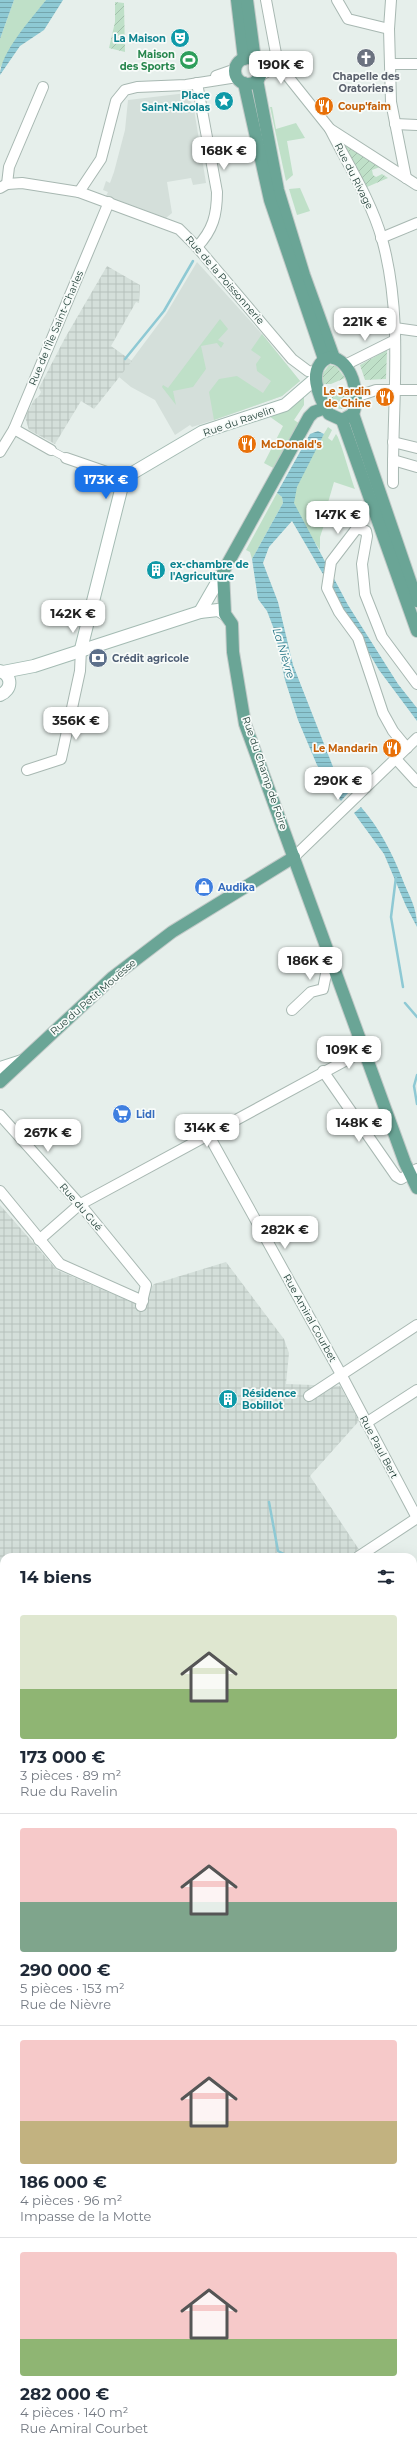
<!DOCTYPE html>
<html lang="fr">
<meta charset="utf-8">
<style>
:root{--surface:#fff;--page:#f2f2f3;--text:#1f2937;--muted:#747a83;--line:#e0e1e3;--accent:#1a73e8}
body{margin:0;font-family:Montserrat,sans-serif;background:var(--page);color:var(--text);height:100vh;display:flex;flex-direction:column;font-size:15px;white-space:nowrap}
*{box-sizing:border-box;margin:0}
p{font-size:13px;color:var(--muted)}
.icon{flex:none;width:22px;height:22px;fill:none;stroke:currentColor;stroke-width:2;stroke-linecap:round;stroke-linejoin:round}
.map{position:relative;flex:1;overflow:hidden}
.side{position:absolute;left:0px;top:1553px;width:417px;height:904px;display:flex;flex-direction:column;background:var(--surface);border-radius:12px 12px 0 0;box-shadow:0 4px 16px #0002}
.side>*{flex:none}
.price{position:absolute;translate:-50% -34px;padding:0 9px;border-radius:8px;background:#fff;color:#222;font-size:13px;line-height:26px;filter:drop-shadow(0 1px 2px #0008)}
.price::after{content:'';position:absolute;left:50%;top:24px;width:12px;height:9px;margin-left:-6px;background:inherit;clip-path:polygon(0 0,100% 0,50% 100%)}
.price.selected{background:var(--accent);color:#fff}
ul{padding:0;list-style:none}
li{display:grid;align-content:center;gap:8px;height:212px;padding:0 20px}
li+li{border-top:1px solid var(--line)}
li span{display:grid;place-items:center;height:124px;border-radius:4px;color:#555}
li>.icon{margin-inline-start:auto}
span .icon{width:72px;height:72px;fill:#fffc;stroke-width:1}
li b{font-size:17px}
h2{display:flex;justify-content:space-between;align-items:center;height:48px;padding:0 20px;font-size:17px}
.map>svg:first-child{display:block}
.built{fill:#d4dfda}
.industrial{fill:url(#industrial-grid)}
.grass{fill:#bfe0c8}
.garden{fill:url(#garden-furrows)}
.water{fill:url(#water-rules)}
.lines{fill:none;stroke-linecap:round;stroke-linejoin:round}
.stream{stroke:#8ec9d4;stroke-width:2.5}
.pedestrian-casing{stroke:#a8b8b2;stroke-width:8}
.minor-casing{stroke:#a8b8b2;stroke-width:12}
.tertiary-casing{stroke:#a8b8b2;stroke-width:14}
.secondary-casing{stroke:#a4bbb3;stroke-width:14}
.primary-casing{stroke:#c2cac8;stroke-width:14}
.pedestrian{stroke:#fff;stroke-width:7}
.minor{stroke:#fff;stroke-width:10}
.tertiary{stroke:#fff;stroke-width:12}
.secondary{stroke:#fff;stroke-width:12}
.primary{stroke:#6aa596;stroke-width:12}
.rail{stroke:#5f7d75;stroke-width:2.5;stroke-dasharray:8 4;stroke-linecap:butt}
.labels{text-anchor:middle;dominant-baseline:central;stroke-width:3.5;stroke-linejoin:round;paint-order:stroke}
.culture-label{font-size:10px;font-weight:bold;fill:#0d838f;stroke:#f7fbf9;text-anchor:end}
.leisure-label{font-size:10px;font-weight:bold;fill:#27864d;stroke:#f7fbf9;text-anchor:end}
.worship-label{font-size:10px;font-weight:bold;fill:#5b616d;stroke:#f7fbf9}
.food-label{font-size:10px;font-weight:bold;fill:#c56008;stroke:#f7fbf9;text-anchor:start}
.street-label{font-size:10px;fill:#24423a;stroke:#f7fbf9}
.service-label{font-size:10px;font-weight:bold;fill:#4e5e75;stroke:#f7fbf9;text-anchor:start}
.shop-label{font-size:10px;font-weight:bold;fill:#366cbe;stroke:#f7fbf9;text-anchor:start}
.water-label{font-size:11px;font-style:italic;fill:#1c6f80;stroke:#f7fbf9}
</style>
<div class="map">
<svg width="417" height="2457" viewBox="0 0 417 2457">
<defs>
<pattern id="industrial-grid" width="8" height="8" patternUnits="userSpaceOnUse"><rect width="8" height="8" fill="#d4dfda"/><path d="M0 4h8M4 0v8" fill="none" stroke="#b6c1bc"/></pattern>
<pattern id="garden-furrows" width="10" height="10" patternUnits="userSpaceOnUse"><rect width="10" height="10" fill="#bfe0c8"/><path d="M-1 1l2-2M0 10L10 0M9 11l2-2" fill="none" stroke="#a4c1ad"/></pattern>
<pattern id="water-rules" width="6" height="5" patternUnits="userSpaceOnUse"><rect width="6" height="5" fill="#8ec9d4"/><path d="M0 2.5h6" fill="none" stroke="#74a5ad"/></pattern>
</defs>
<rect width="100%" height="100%" fill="#e6efeb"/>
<g class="built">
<polygon points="187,93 194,109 206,183 193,185 191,178 167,182 172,213 166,218 106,196 108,192 103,190 106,181 110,183 114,172 125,130 128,100"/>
<polygon points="197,262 262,334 300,381 282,396 214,420 192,427 190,425 175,435 155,400 131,387 119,377 166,314"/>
</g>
<g class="industrial">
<polygon points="107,266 140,285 139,303 136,302 111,346 132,361 94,409 81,401 55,444 29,430 25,417 34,400 39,396 41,392 39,388 65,338"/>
<polygon points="0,1205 57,1270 136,1304 154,1284 226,1262 284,1339 289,1353 286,1384 340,1386 359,1421 310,1476 360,1551 351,1557 4,1557 4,2018 0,2020"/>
</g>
<g class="grass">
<polygon points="14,0 46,0 13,45 0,68 0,39"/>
<polygon points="270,107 272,107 276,129 296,123 305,138 287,141 293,175 286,181"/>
<polygon points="300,188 310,211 297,215 289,189"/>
<polygon points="220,319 228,329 218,340 224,343 221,348 217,343 201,346 206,369 193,387 173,391 176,405 162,387 163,385 168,388"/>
<polygon points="262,334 300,381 282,396 214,420 209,392 219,379 237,376 263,393 271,381 257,371 256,364 261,357 251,350"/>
<polygon points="304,396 304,405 294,420 302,425 277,470 264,463 283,426 266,414"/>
<path d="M 328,427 L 332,430 L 328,438 L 332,441 L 336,434 C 340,438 351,479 355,489 L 334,482 L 327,506 L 332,508 L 333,504 L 341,506 L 339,515 L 329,527 L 324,525 L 320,537 L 320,550 C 311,536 297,519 294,503 C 291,489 320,440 328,427 Z"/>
<polygon points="277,493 282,497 283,503 252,559 250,552 246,550"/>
<polygon points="413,1952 417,1975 417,2073 413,2073"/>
</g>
<g class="garden">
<polygon points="115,2 124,3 125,52 109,48 115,22"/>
<polygon points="347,145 380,167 372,170 373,175 376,177 382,174 388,178 367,187 344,148"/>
<polygon points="387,350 386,379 365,380 360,365"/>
<polygon points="329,365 336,366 345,378 331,384 323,384 323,373"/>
<polygon points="341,390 349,391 350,401 347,408 339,409 327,397"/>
</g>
<g class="water">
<polygon points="0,0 14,0 0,39"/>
<path d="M 46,0 L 63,0 L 44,30 L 20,46 L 0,75 C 0,53 32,18 46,0 Z"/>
<polygon points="318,431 324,434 297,487 294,503 348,605 398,684 417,708 417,721 379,670 292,521 269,547 263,563 278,602 293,665 337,777 349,792 341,801 317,765 298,720 285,680 275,632 267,611 258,599 252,559 283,503 282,497 277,493 310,434"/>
<path d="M 361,807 C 380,829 391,851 402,878 C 409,897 417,906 417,927 L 406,906 L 384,854 L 354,813 Z"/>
</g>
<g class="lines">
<g class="stream">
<polyline points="125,359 164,311 193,261"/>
<polyline points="396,877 391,917 403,987"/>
<polyline points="405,1003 417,1017"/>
<polyline points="417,1075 414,1086 417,1104"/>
<polyline points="269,1502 278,1551 290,1557"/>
<polyline points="413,2099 417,2119 417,2179"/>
<polyline points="413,2321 417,2312"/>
<polyline points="413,2389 417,2396"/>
<polyline points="393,2453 400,2457"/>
</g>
<g class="pedestrian-casing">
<polyline id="pedestrian" points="51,450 66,458"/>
</g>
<g class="minor-casing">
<g id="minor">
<polyline points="266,0 277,59 276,67"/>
<polyline points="337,0 348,19 389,29"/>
<polyline points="391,0 389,29 391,102 406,178"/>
<polyline points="258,62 276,67 286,74 330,129 417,185"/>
<polyline points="391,64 417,64"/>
<polyline points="261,75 276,67"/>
<polyline points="216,76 236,69"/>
<path d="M 197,83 L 217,192 C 217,215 213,230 197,247"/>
<polyline points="395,124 417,125"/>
<path d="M 330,129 C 348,165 371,200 382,239 C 404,318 392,402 393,483"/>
<polyline points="7,184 9,167 43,87"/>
<polyline points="0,188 7,184 22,183 79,192 179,229 197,247 292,359 308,371 316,372"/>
<polyline points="79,192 101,159 116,101 125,90 137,87 186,85 237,77"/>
<polyline points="381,238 417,223"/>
<polyline points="395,328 417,331"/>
<polyline points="345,365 395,340"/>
<polyline points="358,396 376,390 417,390"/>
<polyline points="14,429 51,450"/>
<polyline points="393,442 417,448"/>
<polyline points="0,452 14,429 109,202"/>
<polyline points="66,458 124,478"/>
<polyline points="393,460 417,467"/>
<polyline points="407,748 393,731 383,713 358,638 339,612 327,588 331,562 357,528 366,531 367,536 362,564 365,594 382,637 417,684"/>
<polyline points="396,759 417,782"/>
<polyline points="27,770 61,759 80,671 81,649"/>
<polyline points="294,857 417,738"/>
<polyline points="292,1010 311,992 323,989 330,954"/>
<polyline points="323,1071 396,1176 401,1179 417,1169"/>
<polyline points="0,1115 84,1209 146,1285 141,1306"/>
<polyline points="208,1134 342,1376 417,1518"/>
<polyline points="0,1191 60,1264 143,1301"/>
<polyline points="39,1240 79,1205 365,1050"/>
<polyline points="309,1396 417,1325"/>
<polyline points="366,1423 417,1390"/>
<polyline points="358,1557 417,1518"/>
<polyline points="413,1694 417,1694"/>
<polyline points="413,1866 417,1864"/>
<polyline points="0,1881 4,1885"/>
<polyline points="2,2009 4,2004"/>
<polyline points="0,2071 4,2069"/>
<polyline points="0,2441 4,2422"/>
</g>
</g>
<g class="tertiary-casing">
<g id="tertiary">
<polyline points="413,2080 417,2080"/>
<polyline points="0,2081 4,2081"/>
</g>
</g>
<g class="secondary-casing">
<g id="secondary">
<polyline points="200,612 223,572"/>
<polyline points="81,649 124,478 202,432 285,405 315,379"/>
<path d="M 0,671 C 13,676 12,690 0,695"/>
<polyline points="3,672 34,666 200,612 218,610 225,614"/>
<polyline points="0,1068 22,1061"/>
</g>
</g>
<g class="primary-casing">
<g id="primary">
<polyline points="237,0 244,59"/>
<polyline points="247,0 255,60"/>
<circle cx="248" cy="71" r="13"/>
<polyline points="257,80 278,190 304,275 334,358"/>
<polyline points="244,83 270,200 324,359"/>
<path d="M 330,357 C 352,360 361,395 353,414 L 342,420 L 329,414 C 319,398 305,366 330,357 Z"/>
<polyline points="325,408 314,412 309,417 223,572 225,614 232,624 233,652 245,724 405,1163 417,1188"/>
<polyline points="353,414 417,601"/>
<polyline points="342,420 417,631"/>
<polyline points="0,1082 113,977 172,932 294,857"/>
</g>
</g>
<use href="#pedestrian" class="pedestrian"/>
<use href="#minor" class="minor"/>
<use href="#tertiary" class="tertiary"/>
<use href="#secondary" class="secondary"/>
<use href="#primary" class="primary"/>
<g class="rail">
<polyline points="413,1905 417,1904"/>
<polyline points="0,2049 4,2047"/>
</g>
</g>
<defs>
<g id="theatre-disc" transform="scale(1)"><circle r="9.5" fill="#0f9aa8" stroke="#f7fbf9"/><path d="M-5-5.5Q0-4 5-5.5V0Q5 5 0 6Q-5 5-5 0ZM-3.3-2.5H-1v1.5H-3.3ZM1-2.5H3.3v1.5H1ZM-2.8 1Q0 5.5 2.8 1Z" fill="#fff"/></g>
<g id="church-disc" transform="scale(1)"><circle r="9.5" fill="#6b7280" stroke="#f7fbf9"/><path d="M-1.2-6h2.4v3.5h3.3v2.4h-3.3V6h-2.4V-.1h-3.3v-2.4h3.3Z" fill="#fff"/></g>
<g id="stadium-disc" transform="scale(1)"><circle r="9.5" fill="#2e9e5b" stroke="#f7fbf9"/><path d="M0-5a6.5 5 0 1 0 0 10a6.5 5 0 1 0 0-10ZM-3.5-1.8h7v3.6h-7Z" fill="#fff"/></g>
<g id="sight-disc" transform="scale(1)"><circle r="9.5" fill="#0f9aa8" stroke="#f7fbf9"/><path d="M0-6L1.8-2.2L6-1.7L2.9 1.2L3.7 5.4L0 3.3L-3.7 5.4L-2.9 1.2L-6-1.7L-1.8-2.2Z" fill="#fff"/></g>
<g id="restaurant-disc" transform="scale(1)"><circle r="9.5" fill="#e8710a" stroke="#f7fbf9"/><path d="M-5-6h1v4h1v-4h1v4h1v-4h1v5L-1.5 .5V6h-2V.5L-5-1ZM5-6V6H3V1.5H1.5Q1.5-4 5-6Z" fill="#fff"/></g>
<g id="building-disc" transform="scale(1)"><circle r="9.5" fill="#0f9aa8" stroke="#f7fbf9"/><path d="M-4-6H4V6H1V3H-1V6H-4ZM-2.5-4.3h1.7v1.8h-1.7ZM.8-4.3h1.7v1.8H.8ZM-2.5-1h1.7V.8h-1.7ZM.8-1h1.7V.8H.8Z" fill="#fff"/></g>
<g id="bank-disc" transform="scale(1)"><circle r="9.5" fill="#5c6f8a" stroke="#f7fbf9"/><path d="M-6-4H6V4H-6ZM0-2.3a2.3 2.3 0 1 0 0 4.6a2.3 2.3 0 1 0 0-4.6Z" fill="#fff"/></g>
<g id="shop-disc" transform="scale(1)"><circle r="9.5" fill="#3f7fe0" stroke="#f7fbf9"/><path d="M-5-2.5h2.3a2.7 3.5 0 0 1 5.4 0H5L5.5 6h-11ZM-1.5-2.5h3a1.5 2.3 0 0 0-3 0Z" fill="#fff"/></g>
<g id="supermarket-disc" transform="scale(1)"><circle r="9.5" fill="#3f7fe0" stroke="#f7fbf9"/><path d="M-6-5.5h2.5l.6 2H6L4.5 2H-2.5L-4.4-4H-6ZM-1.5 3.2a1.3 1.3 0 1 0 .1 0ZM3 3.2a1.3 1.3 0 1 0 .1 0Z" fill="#fff"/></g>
</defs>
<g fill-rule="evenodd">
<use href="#theatre-disc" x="180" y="38"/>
<use href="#church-disc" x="366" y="58"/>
<use href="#stadium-disc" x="189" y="60"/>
<use href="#sight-disc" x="224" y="101"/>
<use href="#restaurant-disc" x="324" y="106"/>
<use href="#restaurant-disc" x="385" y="397"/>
<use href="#restaurant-disc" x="247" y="444"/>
<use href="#building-disc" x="156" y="570"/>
<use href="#bank-disc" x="98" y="658"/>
<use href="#restaurant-disc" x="392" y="748"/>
<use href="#shop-disc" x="204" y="887"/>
<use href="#supermarket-disc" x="122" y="1114"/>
<use href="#building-disc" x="228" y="1399"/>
</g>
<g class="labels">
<g class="culture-label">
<text x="166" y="38">La Maison</text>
<text x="210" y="95">Place<tspan x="210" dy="12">Saint-Nicolas</tspan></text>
<text x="170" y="564" text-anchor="start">ex-chambre de<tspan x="170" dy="12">l'Agriculture</tspan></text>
<text x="242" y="1393" text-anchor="start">Résidence<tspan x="242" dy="12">Bobillot</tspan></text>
</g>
<g class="leisure-label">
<text x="175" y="54">Maison<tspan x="175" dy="12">des Sports</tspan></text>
</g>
<g class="worship-label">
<text x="366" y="76">Chapelle des<tspan x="366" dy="12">Oratoriens</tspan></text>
</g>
<g class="food-label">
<text x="338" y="106">Coup'faim</text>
<text x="371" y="391" text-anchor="end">Le Jardin<tspan x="371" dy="12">de Chine</tspan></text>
<text x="261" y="444">McDonald's</text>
<text x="378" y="748" text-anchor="end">Le Mandarin</text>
</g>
<g class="street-label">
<text transform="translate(354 176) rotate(63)">Rue du Rivage</text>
<text transform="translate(225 280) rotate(49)">Rue de la Poissonnerie</text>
<text transform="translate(56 328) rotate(-67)">Rue de l'Île Saint-Charles</text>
<text transform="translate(239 421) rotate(-19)">Rue du Ravelin</text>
<text transform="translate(265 773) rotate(71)">Rue du Champ de Foire</text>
<text transform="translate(93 997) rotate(-41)">Rue du Petit Mouësse</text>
<text transform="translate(81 1207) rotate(49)">Rue du Gué</text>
<text transform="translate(310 1318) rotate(61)">Rue Amiral Courbet</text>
<text transform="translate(379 1447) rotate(62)">Rue Paul Bert</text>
</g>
<g class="service-label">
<text x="112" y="658">Crédit agricole</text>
</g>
<g class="shop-label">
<text x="218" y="887">Audika</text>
<text x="136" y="1114">Lidl</text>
</g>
<g class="water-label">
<text transform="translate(284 653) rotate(73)">La Nièvre</text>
</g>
</g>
</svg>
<b class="price" style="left:281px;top:85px">190K €</b>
<b class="price" style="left:224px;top:171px">168K €</b>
<b class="price" style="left:365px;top:342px">221K €</b>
<b class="price selected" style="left:106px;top:500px">173K €</b>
<b class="price" style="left:338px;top:535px">147K €</b>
<b class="price" style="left:73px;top:634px">142K €</b>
<b class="price" style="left:76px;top:741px">356K €</b>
<b class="price" style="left:338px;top:801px">290K €</b>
<b class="price" style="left:310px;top:981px">186K €</b>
<b class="price" style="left:349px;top:1070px">109K €</b>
<b class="price" style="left:359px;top:1143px">148K €</b>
<b class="price" style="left:207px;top:1148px">314K €</b>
<b class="price" style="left:48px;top:1153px">267K €</b>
<b class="price" style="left:285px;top:1250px">282K €</b>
<section class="side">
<h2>14 biens<svg class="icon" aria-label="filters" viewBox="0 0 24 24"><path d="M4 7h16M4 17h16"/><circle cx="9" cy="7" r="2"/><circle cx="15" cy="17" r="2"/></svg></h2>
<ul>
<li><span style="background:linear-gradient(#dfe7d0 60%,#8fb573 0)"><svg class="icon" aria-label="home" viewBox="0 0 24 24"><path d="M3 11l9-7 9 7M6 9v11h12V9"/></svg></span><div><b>173 000 €</b><p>3 pièces · 89 m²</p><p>Rue du Ravelin</p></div></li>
<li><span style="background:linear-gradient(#f6c9c9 60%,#7fa58c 0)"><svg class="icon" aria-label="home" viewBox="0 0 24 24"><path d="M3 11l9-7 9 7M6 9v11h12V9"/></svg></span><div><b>290 000 €</b><p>5 pièces · 153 m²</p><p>Rue de Nièvre</p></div></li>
<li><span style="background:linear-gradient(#f6c9c9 65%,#c2b280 0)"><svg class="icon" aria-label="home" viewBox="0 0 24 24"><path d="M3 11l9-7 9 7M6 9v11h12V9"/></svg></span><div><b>186 000 €</b><p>4 pièces · 96 m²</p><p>Impasse de la Motte</p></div></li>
<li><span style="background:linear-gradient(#f6c9c9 70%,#8fb573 0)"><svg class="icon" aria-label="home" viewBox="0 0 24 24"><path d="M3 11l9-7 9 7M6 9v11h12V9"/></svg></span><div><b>282 000 €</b><p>4 pièces · 140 m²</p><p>Rue Amiral Courbet</p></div></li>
</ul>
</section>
</div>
